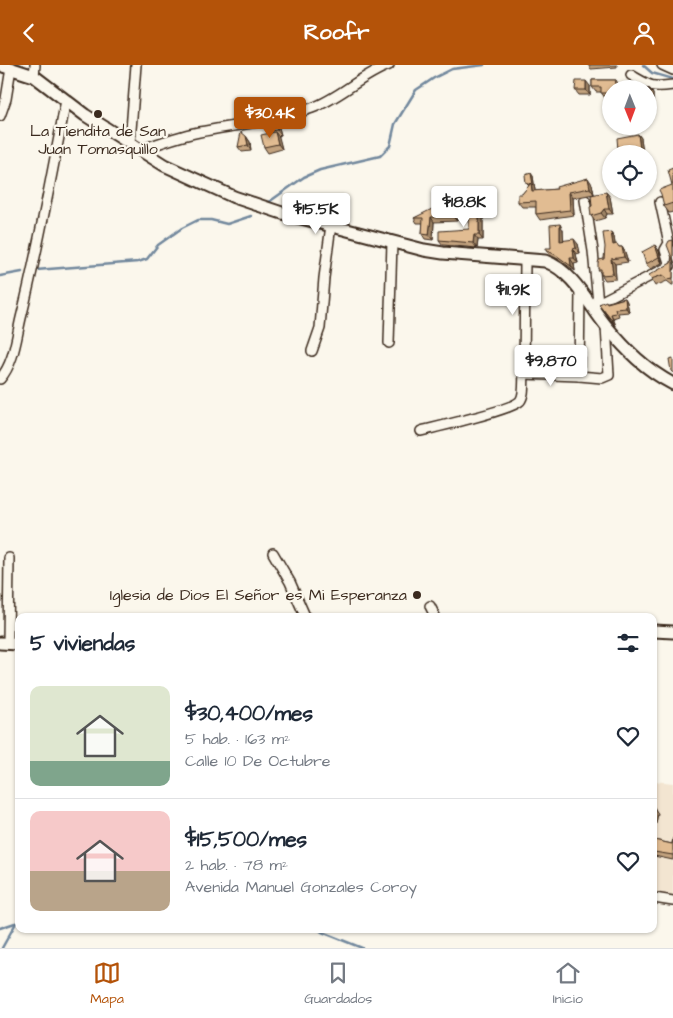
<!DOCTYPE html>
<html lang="es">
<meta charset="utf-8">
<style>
:root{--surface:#fff;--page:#f6f6f7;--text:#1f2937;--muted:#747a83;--line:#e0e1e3;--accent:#b45309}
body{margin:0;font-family:"Architects Daughter",sans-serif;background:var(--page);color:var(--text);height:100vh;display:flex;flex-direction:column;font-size:19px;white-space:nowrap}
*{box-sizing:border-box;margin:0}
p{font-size:16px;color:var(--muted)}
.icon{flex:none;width:28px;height:28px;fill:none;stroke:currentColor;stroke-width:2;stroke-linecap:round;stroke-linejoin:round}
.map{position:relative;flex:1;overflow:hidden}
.details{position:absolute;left:15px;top:548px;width:642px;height:320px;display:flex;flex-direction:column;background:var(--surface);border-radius:10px;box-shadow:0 1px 4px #0004}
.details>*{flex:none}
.needle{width:32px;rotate:179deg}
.controls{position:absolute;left:602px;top:15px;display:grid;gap:10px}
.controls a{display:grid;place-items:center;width:55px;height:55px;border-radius:50%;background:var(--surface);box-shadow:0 1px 4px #0004;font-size:25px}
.price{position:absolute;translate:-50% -42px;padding:0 11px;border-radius:5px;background:#fff;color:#222;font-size:16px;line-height:32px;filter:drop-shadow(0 1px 2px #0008)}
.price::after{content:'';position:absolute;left:50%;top:30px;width:15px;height:11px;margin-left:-8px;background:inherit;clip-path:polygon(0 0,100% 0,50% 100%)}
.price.on{background:var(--accent);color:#fff}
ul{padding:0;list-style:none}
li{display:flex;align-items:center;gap:15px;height:125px;padding:0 15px}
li+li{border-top:1px solid var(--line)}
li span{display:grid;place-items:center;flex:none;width:140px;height:100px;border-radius:10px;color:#555}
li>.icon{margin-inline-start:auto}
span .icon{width:60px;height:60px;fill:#fffc;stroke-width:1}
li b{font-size:21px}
h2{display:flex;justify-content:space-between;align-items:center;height:60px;padding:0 15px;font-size:21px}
header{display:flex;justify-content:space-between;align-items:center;height:65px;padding:0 15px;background:var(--accent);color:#fff;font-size:22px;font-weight:700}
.dock{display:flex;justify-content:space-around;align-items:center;height:70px;border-top:1px solid var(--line);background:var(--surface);font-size:14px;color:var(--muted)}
.dock a{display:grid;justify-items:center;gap:2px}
.dock .on{color:var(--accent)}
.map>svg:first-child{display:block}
.built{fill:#f3e5d1}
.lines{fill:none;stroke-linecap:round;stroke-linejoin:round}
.stream{stroke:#72889d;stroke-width:2.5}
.minor-casing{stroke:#3b2a1e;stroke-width:12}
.major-casing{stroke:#3b2a1e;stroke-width:15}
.minor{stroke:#fbf7ec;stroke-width:9}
.major{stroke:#fbf7ec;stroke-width:11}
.wall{fill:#c2a27e;stroke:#3b2a1e}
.shaded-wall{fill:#9e8466;stroke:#3b2a1e}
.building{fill:#e1bc92;stroke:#3b2a1e}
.poi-dot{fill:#3b2a1e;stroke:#fbf7ec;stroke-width:2}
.labels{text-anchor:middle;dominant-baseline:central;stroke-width:4.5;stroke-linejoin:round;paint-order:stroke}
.poi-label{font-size:16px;fill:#3b2a1e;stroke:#fbf7ec}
</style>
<header><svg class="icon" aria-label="back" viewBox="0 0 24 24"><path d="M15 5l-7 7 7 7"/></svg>Roofr<svg class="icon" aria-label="person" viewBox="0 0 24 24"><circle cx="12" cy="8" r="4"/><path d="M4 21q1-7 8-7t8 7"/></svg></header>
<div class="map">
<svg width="673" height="883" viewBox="0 0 673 883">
<rect width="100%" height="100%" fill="#fbf7ec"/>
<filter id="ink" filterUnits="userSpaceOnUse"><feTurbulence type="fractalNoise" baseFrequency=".02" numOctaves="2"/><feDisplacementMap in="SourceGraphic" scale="10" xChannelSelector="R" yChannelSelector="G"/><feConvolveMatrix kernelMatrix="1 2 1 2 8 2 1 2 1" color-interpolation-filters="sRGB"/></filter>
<g filter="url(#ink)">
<polygon class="built" points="654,716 673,718 673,836 654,833"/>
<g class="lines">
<g class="stream">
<polyline points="643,0 652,8 673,14"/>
<polyline points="269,137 304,112 320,105 380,91 390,81 395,59 416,25 434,13 452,4 484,0"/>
<polyline points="36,205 138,197 147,194 158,180 182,163 198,155 211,155 227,159 251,151"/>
<polyline points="0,211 22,207"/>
<polyline points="0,863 15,858"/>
<polyline points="318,864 322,867 362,883"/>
<polyline points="2,883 16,858 19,857"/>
</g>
<g class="minor-casing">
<g id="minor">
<polyline points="662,0 673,5"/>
<path d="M 631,10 C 650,21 651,23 673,20"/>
<polyline points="34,11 35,0"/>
<polyline points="0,51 6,34 11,3"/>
<polyline points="130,78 136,0"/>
<path d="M 140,85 C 159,78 179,71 199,67 C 236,60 276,56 312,43 C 340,33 361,10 389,0"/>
<polyline points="585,135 593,186 598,238"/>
<polyline points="580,225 579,311 602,313 609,310 606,261"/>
<polyline points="592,241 670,201 665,185 669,178 660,137"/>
<polyline points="389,278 392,177"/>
<polyline points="312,286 320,263 324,213 331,160"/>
<polyline points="524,309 579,311"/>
<path d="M 0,314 C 14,298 16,274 21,253 C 39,181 52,108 66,35"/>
<path d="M 421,366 C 437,362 512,345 520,336 C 525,330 523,317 524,309 L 525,194"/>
<polyline points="273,488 290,517 305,551"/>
<polyline points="430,541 435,551"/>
<polyline points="8,578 9,493"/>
<polyline points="654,833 673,836"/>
</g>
</g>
<g class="major-casing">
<g id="major">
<path d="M 0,0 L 34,11 L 85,50 L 164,100 L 234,132 L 282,148 L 424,185 L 443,188 L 545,196 C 574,207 588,239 607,262 C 627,286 645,304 673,319"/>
<polyline points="654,566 673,567"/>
<polyline points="0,578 19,579"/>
</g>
</g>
<use href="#minor" class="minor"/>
<use href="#major" class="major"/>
</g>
<g class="wall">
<polygon points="588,0 617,0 617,2 591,4"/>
<polygon points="592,15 616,15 619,20 650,24 653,29 653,35 649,35 649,24 611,24 611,33 605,33 601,27 596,27 592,22"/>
<polygon points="590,21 590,30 579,30 575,25"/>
<polygon points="275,54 278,59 281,70 278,71 282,84 268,88 264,82 270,68 270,66"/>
<polygon points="638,69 641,73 643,88 621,89 618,85"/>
<polygon points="246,71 250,77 251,86 242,87 238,82"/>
<polygon points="673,103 673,147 669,148 664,141 672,120"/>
<polygon points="533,111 535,126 557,124 592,119 594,129 573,133 574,150 540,155 536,149 536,142 522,142 518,137 522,129 529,121 526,118"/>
<polygon points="606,127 610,132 613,149 607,149 605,153 595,156 591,151 592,141"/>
<polygon points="456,138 457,156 434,157 433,175 425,174 422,169 423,158 417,158 414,153"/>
<polygon points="479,138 483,143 483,175 478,175 477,183 443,180 439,175 469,164"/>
<polygon points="563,165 563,176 578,179 580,188 576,189 578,198 574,199 575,206 560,195 550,190 546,185 551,183"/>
<polygon points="611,167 614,172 615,179 619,182 622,182 625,187 628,197 615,199 616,214 605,215 598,204 604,194"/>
<polygon points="673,175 673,220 672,220 667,216 655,221 651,214 671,198"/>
<polygon points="655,180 659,186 662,198 650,204 646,199"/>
<polygon points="625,233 627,237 629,247 618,248 619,251 613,253 616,261 599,239"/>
<polygon points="673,773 673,795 654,791 654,775 672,779"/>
</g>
<g class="shaded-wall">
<polygon points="586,16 590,21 590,30 586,25"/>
<polygon points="650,24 653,29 653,35 649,30"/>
<polygon points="275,54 278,59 281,70 277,65"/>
<polygon points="275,67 279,72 282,84 278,79"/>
<polygon points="638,69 641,73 643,88 640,84"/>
<polygon points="246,71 250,77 251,86 248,80"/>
<polygon points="531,108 533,111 536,132 532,126"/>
<polygon points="588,113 592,119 594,129 590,123"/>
<polygon points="569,127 573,133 574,150 570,145"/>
<polygon points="606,127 610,132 613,149 609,144"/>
<polygon points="452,134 456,138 457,156 453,152"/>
<polygon points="479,138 483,143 483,175 479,170"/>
<polygon points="604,144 607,149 605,153 601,148"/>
<polygon points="431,152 434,157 433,175 429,170"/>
<polygon points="560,159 563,165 564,182 560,176"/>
<polygon points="611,167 614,172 616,185 613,180"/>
<polygon points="474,170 478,175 477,183 473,178"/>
<polygon points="574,174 578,179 580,188 576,183"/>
<polygon points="655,180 659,186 662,198 659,192"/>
<polygon points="622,182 625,187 628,197 624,192"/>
<polygon points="573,184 576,189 578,198 574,193"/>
<polygon points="570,193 574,199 575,206 571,201"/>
<polygon points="611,194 615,199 616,214 613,209"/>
<polygon points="625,233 627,237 629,247 626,243"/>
<polygon points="611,249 613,253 616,261 613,257"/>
<polygon points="654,742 658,749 656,759 654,757"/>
</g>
<g class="building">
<polygon points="592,15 616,15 615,20 650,24 649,30 649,24 611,24 611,28 601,28 601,22 592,22"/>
<polygon points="576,16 586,16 586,25 575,25"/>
<polygon points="275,54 277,65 270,66 267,55"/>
<polygon points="241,67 246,71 248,80 238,82"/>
<polygon points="275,67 278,79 264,82 261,70"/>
<polygon points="638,69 640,84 630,86 629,84 618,85 617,73"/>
<polygon points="673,103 673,138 664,141 661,129 659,125 672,120 668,105"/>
<polygon points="531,108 533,120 531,118 530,120 526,118 525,110"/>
<polygon points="588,113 590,123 569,127 570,145 536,149 536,136 518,137 518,129 522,129 531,118 532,126 557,124 556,122"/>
<polygon points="606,127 609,144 604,144 601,148 591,151 590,142 592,141 591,130"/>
<polygon points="452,134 453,152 431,152 429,170 422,169 423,153 414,153 436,142 436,140 441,139"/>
<polygon points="470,138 479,138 479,170 474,170 473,178 439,175 439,166 469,164"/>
<polygon points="560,159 560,176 574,174 576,183 573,184 574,193 570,193 571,201 556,190 546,185 546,183 551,183 550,160"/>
<polygon points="611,167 613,180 617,179 619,182 622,182 624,192 611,194 613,209 601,210 601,204 598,204 598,198 599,195 604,194 605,182 603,168"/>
<polygon points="673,175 673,213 668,214 663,210 651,214 649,210 671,198 672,193 667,180 669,176"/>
<polygon points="655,180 659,192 646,199 642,187"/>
<polygon points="625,233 626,243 615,244 616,248 611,249 613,257 599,239 606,236 607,238"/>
<polygon points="673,293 673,308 671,306 669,294"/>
<polygon points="673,773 673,790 654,787 654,775 672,779"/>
</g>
</g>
<g class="poi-dot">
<circle cx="98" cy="49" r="5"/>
<circle cx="417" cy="530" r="5"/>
</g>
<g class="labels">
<g class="poi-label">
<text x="98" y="66">La Tiendita de San<tspan x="98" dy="18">Juan Tomasquillo</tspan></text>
<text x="407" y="530" text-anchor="end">Iglesia de Dios El Señor es Mi Esperanza</text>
</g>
</g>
</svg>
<div class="controls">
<a><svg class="needle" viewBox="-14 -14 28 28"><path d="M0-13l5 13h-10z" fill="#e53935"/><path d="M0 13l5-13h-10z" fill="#747a83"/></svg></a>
<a><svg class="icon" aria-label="locate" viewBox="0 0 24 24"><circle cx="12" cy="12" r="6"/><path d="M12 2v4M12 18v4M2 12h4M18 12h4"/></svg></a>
</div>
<b class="price on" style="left:270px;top:74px">$30.4K</b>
<b class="price" style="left:464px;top:163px">$18.8K</b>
<b class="price" style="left:316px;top:170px">$15.5K</b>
<b class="price" style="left:513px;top:251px">$11.9K</b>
<b class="price" style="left:551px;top:322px">$9,870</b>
<section class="details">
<h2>5 viviendas<svg class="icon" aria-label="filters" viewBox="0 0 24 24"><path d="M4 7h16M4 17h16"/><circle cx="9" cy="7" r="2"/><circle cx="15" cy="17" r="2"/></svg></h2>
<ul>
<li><span style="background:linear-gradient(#dfe7d0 75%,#7fa58c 0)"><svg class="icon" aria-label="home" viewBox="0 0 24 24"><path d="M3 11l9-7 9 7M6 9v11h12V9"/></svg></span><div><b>$30,400/mes</b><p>5 hab. · 163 m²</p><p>Calle 10 De Octubre</p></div><svg class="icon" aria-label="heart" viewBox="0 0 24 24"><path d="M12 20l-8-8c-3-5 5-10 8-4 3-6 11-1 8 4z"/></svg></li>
<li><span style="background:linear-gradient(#f6c9c9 60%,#b9a48a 0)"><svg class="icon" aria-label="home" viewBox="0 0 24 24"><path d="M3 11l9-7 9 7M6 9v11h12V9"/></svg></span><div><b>$15,500/mes</b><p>2 hab. · 78 m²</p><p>Avenida Manuel Gonzales Coroy</p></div><svg class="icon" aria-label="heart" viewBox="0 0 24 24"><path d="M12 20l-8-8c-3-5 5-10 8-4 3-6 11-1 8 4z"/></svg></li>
</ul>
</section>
</div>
<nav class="dock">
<a class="on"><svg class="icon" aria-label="map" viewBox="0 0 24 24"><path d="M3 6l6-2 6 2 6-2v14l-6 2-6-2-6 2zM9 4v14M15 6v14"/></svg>Mapa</a>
<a><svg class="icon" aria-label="saved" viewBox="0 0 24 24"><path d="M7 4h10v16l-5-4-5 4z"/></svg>Guardados</a>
<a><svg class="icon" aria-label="home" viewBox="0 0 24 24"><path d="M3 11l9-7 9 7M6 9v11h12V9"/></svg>Inicio</a>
</nav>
